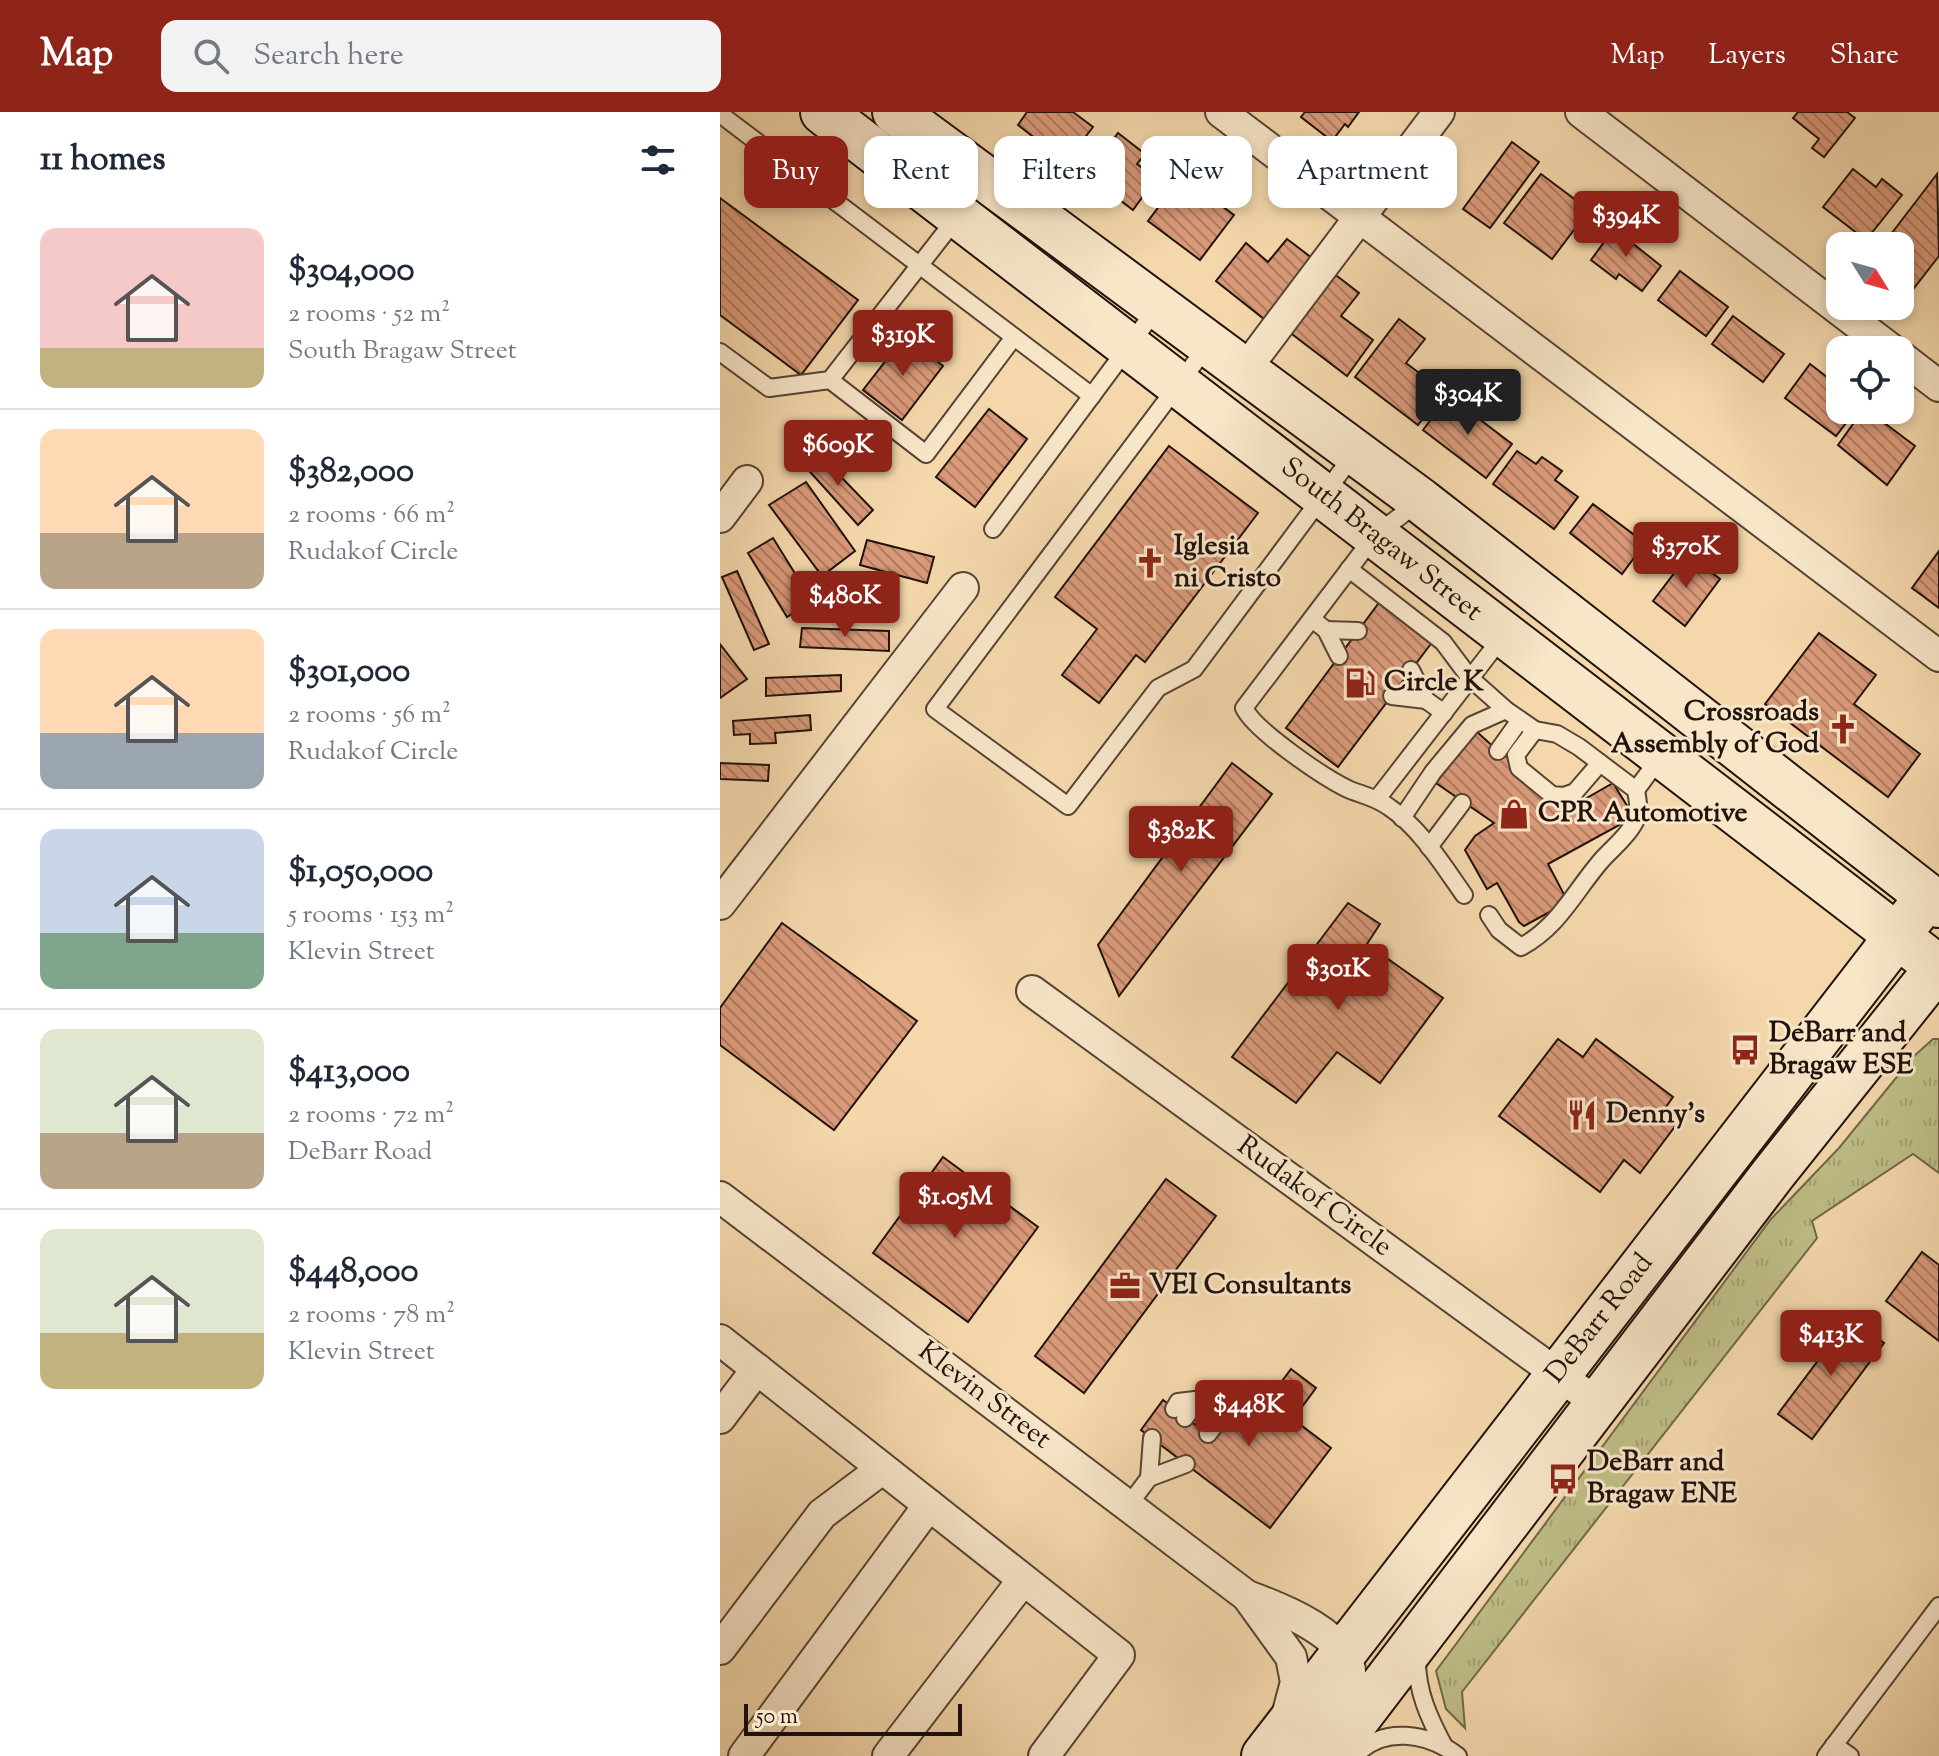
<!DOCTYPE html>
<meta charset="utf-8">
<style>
:root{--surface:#fff;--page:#f2f2f3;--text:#1f2937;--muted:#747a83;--line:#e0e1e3;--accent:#8f2418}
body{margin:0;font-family:"Sorts Mill Goudy",serif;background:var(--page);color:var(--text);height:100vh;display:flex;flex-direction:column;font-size:30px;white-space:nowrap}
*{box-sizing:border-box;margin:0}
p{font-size:26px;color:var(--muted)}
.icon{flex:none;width:44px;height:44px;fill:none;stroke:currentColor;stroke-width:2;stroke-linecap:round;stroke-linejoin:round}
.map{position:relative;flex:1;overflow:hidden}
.drawer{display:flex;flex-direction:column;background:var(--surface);width:720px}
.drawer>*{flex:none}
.banner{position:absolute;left:24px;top:24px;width:760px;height:72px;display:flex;gap:16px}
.needle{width:52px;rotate:127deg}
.buttons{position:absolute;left:1106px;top:120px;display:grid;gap:16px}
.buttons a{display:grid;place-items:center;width:88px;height:88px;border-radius:16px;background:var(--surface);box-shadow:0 4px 12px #0003;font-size:40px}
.scale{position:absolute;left:24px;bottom:20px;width:218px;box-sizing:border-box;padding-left:8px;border:4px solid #21120c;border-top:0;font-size:22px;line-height:28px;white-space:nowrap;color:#21120c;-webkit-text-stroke:6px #f8e6c9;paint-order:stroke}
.price{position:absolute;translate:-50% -68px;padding:0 18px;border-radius:8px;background:var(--accent);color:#fff;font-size:26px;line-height:52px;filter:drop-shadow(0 2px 4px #0008)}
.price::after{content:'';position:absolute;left:50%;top:48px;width:24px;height:18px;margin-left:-12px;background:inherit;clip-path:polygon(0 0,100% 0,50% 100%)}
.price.on{background:#222;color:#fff}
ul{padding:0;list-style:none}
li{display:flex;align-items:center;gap:24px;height:200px;padding:0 40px}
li+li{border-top:2px solid var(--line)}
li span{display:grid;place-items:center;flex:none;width:224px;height:160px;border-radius:16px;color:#555}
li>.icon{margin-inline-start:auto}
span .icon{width:96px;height:96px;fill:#fffc;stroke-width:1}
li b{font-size:34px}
h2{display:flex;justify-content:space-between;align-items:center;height:96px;padding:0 40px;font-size:34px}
.chip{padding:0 28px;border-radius:16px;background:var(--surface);box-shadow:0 4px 12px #0003;font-size:28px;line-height:72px}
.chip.on{background:var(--accent);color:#fff}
header{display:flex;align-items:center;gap:48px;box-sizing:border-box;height:112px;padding:0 40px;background:var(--accent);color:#fff}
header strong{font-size:38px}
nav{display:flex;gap:44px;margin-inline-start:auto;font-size:28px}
.search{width:560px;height:72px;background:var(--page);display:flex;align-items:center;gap:20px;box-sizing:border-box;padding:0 28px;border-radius:16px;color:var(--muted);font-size:30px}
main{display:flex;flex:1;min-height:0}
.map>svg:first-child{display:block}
.grass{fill:url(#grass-tufts);stroke:#70684a;stroke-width:2}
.building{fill:url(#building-back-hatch);stroke:#21120c;stroke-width:2}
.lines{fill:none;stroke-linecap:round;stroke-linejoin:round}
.service-casing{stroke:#564434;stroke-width:20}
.minor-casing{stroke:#564434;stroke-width:34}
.secondary-casing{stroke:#21120c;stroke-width:48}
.service{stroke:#f8e6c9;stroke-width:16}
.minor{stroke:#f8e6c9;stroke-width:30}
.secondary{stroke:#f8e6c9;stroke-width:44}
.labels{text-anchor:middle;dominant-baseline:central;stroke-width:6;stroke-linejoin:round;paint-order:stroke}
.street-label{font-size:28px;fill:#21120c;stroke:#f8e6c9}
.poi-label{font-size:28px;font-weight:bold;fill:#21120c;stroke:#f8e6c9;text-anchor:start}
</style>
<header>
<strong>Map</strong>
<div class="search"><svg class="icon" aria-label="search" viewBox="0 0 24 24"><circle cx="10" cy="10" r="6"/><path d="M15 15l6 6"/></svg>Search here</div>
<nav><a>Map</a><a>Layers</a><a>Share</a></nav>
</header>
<main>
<section class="drawer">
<h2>11 homes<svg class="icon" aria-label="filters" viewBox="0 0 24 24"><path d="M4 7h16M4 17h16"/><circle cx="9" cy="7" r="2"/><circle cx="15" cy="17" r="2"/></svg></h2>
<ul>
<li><span style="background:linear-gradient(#f6c9c9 75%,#c2b280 0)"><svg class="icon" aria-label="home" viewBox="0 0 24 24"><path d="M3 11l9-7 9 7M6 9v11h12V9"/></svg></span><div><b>$304,000</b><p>2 rooms · 52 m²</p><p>South Bragaw Street</p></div></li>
<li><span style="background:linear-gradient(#ffd9b3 65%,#b9a48a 0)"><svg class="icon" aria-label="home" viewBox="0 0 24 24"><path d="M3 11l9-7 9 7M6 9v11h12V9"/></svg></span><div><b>$382,000</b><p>2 rooms · 66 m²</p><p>Rudakof Circle</p></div></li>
<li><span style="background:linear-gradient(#ffd9b3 65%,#9aa5b1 0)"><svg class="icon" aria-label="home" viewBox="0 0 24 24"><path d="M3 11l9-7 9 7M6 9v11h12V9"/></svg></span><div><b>$301,000</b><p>2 rooms · 56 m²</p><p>Rudakof Circle</p></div></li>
<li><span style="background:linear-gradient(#c9d6e8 65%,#7fa58c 0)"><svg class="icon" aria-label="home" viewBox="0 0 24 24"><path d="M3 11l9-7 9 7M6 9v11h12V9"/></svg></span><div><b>$1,050,000</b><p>5 rooms · 153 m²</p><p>Klevin Street</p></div></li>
<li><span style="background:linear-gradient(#dfe7d0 65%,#b9a48a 0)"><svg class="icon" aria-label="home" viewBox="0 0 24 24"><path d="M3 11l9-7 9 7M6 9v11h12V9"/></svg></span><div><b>$413,000</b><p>2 rooms · 72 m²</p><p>DeBarr Road</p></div></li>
<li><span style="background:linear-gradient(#dfe7d0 65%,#c2b280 0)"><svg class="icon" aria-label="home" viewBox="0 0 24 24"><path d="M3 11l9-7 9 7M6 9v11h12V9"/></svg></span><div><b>$448,000</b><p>2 rooms · 78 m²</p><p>Klevin Street</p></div></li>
</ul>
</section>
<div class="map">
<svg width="1219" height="1644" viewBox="0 0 1219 1644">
<defs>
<pattern id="grass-tufts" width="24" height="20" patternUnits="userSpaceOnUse" patternTransform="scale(2)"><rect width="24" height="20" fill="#bfbe87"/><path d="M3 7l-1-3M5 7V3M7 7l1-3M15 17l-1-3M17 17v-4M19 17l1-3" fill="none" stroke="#a4a273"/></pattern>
<pattern id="building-back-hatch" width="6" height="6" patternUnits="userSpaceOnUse" patternTransform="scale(2)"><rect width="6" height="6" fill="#da9a7a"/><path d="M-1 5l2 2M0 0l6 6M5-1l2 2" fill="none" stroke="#b07c62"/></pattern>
</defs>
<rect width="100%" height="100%" fill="#f4d8ac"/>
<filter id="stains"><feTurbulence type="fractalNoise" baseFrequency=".0025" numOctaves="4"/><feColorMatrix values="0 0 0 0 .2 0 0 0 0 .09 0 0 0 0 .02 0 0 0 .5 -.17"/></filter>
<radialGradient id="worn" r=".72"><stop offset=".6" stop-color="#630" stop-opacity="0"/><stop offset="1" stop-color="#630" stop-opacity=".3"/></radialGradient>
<polygon class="grass" points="1213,927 1219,927 1219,1061 1193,1042 1092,1109 1097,1126 742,1580 745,1616 726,1597 716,1559 1051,1107 1119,1036 1193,945"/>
<g class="building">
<polygon points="307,0 353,0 373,15 343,54 322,38 325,34 298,13"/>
<polygon points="585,0 639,0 628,15 625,12 612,29 581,5"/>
<polygon points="1078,0 1127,0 1135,6 1104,45 1092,36 1099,27 1073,6"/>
<polygon points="398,21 425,42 417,52 436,66 413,98 367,63"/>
<polygon points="792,30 819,50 770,116 743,97"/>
<polygon points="1133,57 1156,75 1162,67 1182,83 1146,128 1103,95"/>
<polygon points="821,62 869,98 832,147 784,111"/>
<polygon points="1217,62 1219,144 1194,176 1180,165 1180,134 1162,134"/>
<polygon points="462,64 514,103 480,148 428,109"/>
<polygon points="0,86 138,188 81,263 0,203"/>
<polygon points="898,111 916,124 911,130 941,154 922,179 899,162 896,167 871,148"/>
<polygon points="567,127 592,146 544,207 496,169 526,131 548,150"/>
<polygon points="608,157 639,181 621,204 653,228 627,264 564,216"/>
<polygon points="960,159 1008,195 986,224 938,188"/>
<polygon points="1013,204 1064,242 1043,270 992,232"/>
<polygon points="679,207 705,227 686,251 723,279 698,313 635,265"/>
<polygon points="185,224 223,254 182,308 143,278"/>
<polygon points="1090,252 1120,275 1120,298 1136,298 1116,324 1065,286"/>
<polygon points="729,284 792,332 766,366 703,318"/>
<polygon points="269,297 307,327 255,395 216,365"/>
<polygon points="1143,298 1147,298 1195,334 1167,373 1118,333"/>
<polygon points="449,334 538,401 425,550 416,543 379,591 342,563 377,517 335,485"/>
<polygon points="797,339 816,352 822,345 842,359 835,368 858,385 834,417 773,372"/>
<polygon points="97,340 153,398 138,413 83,352"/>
<polygon points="86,370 135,439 102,464 49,393"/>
<polygon points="873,392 925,431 902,462 850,421"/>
<polygon points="53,426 92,489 67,505 28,441"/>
<polygon points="147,428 214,445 207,471 140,453"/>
<polygon points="1219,439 1219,496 1192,476"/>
<polygon points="968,443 1000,467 965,514 933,489"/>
<polygon points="17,459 49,532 34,538 2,465"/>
<polygon points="661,488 713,529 618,655 566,616"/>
<polygon points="82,516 169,519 169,539 80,535"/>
<polygon points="1099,521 1156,563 1134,592 1200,642 1168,685 1045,592"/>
<polygon points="0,532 27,567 0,586"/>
<polygon points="121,563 121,579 46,584 46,566"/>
<polygon points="90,603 91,618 55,621 56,631 30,632 30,622 14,623 13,609"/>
<polygon points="756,619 778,639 811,661 818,672 849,696 893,671 914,705 828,752 848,790 804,814 799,810 777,771 767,777 745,738 755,724 774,711 716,671"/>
<polygon points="0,651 49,653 48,669 0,667"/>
<polygon points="512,651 552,682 399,884 378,833"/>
<polygon points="628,791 660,812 647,832 723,886 660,971 617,940 576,991 512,945"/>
<polygon points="62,811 197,909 114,1018 0,933 0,896"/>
<polygon points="838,927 863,945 876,927 953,985 941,1002 956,1013 920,1061 904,1048 880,1080 779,1004"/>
<polygon points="223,1045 318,1115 248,1210 153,1141"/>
<polygon points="446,1067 496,1104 364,1281 315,1244"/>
<polygon points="1202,1140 1219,1153 1219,1229 1166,1189"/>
<polygon points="1130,1206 1164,1231 1092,1327 1058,1302"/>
<polygon points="571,1257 596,1276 573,1307 611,1336 550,1416 421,1318 443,1288 494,1327 535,1273 551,1284"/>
</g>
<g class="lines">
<g class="service-casing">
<g id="service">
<polyline points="0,2 372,284"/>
<polyline points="488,233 215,597 348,694 438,576 474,557 634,342"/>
<polyline points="0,240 49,276 110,268 238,104"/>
<polyline points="110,268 206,342 294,225"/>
<path d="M 699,390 L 655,423 L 524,596 C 535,619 606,667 630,678 C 643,683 657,686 669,695 C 700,716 723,753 744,783"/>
<polyline points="273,417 437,196"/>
<path d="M 629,457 L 723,530 L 750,566 L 786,598 L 815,618 L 837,622 L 859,635 L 916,678 C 918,691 921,701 913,713 C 905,727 890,738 880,750 C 853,782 839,814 801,835 L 779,818 L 769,803"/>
<polyline points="592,507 606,518 619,544"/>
<polyline points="606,518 638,519"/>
<polyline points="691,558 706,588 724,601"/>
<polyline points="672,584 706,588"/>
<polyline points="815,618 796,643 799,656 832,683 844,684 855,680 880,651"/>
<polyline points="778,639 800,608"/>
<polyline points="916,678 941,644"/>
<polyline points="657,687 783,524"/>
<polyline points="682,706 713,660 752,613 786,598"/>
<polyline points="709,735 742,691"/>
<polyline points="454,1297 458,1290 492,1286"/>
<polyline points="465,1306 471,1298 487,1288"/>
<polyline points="488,1322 495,1313 492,1286"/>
<polyline points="429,1366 432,1326"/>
<polyline points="408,1394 429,1366 466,1352"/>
<path d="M 697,1545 C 696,1578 709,1606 724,1634"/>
<polyline points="1114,1633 1130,1644"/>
<path d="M 635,1644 C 663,1613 708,1621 738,1644"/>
<polyline points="1106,1644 1219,1494"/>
</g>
</g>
<g class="minor-casing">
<g id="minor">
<polyline points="501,0 1219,544"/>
<polyline points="861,0 1172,238"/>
<polyline points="1180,244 1219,274"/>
<polyline points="524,259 719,0"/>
<polyline points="0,405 27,369"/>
<polyline points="0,792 243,476"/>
<polyline points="312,879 877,1291"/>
<polyline points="0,1085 527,1484 571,1545 576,1570 567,1604"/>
<polyline points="0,1228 399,1543 324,1644"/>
<polyline points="0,1306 37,1257"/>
<path d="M 527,1484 C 558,1495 634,1524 630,1565 C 627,1589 594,1624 579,1644"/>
<polyline points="0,1537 102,1402 162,1357"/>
<polyline points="24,1644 209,1393"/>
<polyline points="168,1644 303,1468"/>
</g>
</g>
<g class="secondary-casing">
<g id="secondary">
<polyline points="103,0 1219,856"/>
<polyline points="175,0 701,389 1219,793"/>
<polyline points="544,1644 1195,801"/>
<polyline points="609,1644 1053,1062 1219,854"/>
</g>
</g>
<use href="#service" class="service"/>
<use href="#minor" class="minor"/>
<use href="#secondary" class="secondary"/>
</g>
<defs>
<g id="church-bare" transform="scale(2.4)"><path d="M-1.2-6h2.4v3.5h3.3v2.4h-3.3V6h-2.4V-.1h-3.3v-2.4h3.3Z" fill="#8f2418" stroke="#f8e6c9" stroke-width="2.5" paint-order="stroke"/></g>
<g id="fuel-bare" transform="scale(2.4)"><path d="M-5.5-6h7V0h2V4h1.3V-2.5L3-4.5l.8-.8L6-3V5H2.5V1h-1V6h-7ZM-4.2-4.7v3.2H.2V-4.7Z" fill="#8f2418" stroke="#f8e6c9" stroke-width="2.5" paint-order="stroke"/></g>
<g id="shop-bare" transform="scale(2.4)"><path d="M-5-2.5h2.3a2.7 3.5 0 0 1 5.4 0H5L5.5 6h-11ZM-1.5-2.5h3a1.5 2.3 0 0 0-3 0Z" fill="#8f2418" stroke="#f8e6c9" stroke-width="2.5" paint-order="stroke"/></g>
<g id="bus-bare" transform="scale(2.4)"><path d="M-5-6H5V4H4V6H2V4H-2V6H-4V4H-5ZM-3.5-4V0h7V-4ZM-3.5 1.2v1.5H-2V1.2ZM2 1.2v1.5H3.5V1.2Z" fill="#8f2418" stroke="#f8e6c9" stroke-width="2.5" paint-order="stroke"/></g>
<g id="restaurant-bare" transform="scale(2.4)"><path d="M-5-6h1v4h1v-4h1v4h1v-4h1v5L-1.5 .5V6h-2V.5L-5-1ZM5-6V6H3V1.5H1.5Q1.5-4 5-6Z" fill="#8f2418" stroke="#f8e6c9" stroke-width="2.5" paint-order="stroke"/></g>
<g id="office-bare" transform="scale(2.4)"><path d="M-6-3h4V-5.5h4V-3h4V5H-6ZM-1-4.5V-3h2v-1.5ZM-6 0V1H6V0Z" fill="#8f2418" stroke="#f8e6c9" stroke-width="2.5" paint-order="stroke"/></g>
</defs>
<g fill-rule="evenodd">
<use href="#church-bare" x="430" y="451"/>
<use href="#fuel-bare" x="640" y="571"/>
<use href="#church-bare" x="1123" y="617"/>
<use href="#shop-bare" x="794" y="702"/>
<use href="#bus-bare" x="1025" y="938"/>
<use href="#restaurant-bare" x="862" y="1003"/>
<use href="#office-bare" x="405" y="1174"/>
<use href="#bus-bare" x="843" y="1367"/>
</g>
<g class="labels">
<g class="street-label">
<text transform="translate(661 428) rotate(38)">South Bragaw Street</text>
<text transform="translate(594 1085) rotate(36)">Rudakof Circle</text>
<text transform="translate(880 1207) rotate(-52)">DeBarr Road</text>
<text transform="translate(264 1284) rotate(37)">Klevin Street</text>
</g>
<g class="poi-label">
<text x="454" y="435">Iglesia<tspan x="454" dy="32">ni Cristo</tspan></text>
<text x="664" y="571">Circle K</text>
<text x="1099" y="601" text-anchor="end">Crossroads<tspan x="1099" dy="32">Assembly of God</tspan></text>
<text x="818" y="702">CPR Automotive</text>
<text x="1049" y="922">DeBarr and<tspan x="1049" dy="32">Bragaw ESE</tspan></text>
<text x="886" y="1003">Denny's</text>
<text x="429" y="1174">VEI Consultants</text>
<text x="867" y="1351">DeBarr and<tspan x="867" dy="32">Bragaw ENE</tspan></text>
</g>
</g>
<rect width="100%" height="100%" filter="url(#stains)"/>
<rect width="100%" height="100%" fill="url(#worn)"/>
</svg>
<div class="buttons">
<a><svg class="needle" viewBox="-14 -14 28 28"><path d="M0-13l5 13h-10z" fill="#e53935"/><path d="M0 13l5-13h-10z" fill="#747a83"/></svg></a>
<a><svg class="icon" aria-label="locate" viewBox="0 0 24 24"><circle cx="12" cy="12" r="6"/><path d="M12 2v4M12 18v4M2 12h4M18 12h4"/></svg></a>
</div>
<div class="scale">50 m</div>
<b class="price" style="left:906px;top:147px">$394K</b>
<b class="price" style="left:183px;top:266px">$319K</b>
<b class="price on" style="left:748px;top:325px">$304K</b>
<b class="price" style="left:118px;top:376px">$609K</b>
<b class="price" style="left:966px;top:478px">$370K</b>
<b class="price" style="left:125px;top:527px">$480K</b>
<b class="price" style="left:461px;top:762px">$382K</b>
<b class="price" style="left:618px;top:900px">$301K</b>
<b class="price" style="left:235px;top:1128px">$1.05M</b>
<b class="price" style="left:1111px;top:1266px">$413K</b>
<b class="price" style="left:529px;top:1336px">$448K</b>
<div class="banner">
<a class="chip on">Buy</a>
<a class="chip">Rent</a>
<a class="chip">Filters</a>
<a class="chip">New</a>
<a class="chip">Apartment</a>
</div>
</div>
</main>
